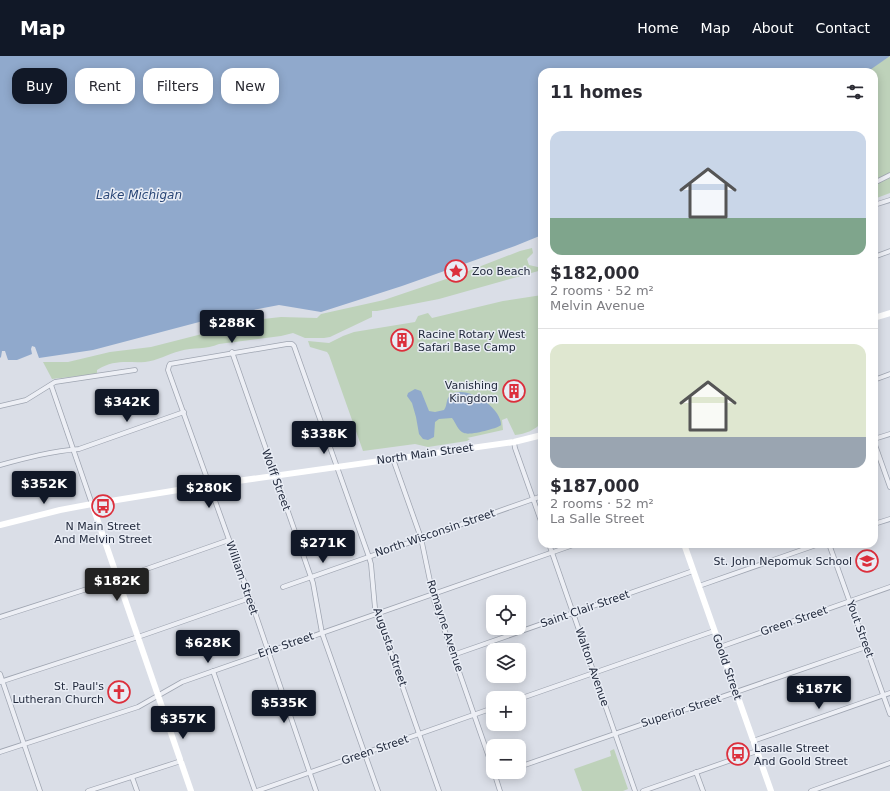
<!DOCTYPE html>
<meta charset="utf-8">
<style>
:root{--surface:#fff;--page:#f2f2f3;--text:#2b2b33;--muted:#7c7c81;--line:#e1e1e2;--accent:#111827}
body{margin:0;font-family:"DejaVu Sans",sans-serif;background:var(--page);color:var(--text);height:100vh;display:flex;flex-direction:column;font-size:15px;white-space:nowrap}
*{box-sizing:border-box;margin:0}
p{font-size:13px;color:var(--muted)}
.icon{flex:none;width:22px;height:22px;fill:none;stroke:currentColor;stroke-width:2;stroke-linecap:round;stroke-linejoin:round}
.map{position:relative;flex:1;overflow:hidden}
.details{position:absolute;left:538px;top:12px;width:340px;height:480px;display:flex;flex-direction:column;background:var(--surface);border-radius:12px;box-shadow:0 2px 10px #0003}
.details>*{flex:none}
.hud{position:absolute;left:12px;top:12px;width:380px;height:36px;display:flex;gap:8px}
.buttons{position:absolute;left:486px;top:539px;display:grid;gap:8px}
.buttons a{display:grid;place-items:center;width:40px;height:40px;border-radius:8px;background:var(--surface);box-shadow:0 2px 10px #0003;font-size:20px}
.price{position:absolute;translate:-50% -34px;padding:0 9px;border-radius:4px;background:var(--accent);color:#fff;font-size:13px;line-height:26px;filter:drop-shadow(0 1px 2px #0008)}
.price::after{content:'';position:absolute;left:50%;top:24px;width:12px;height:9px;margin-left:-6px;background:inherit;clip-path:polygon(0 0,100% 0,50% 100%)}
.price.selected{background:#222;color:#fff}
ul{padding:0;list-style:none}
li{display:grid;align-content:center;gap:8px;height:212px;padding:0 12px}
li+li{border-top:1px solid var(--line)}
li span{display:grid;place-items:center;height:124px;border-radius:12px;color:#555}
li>.icon{margin-inline-start:auto}
span .icon{width:72px;height:72px;fill:#fffc;stroke-width:1}
li b{font-size:17px}
h2{display:flex;justify-content:space-between;align-items:center;height:48px;padding:0 12px;font-size:17px}
.chip{padding:0 14px;border-radius:12px;background:var(--surface);box-shadow:0 2px 10px #0003;font-size:14px;line-height:36px}
.chip.selected{background:var(--accent);color:#fff}
header{display:flex;align-items:center;gap:24px;box-sizing:border-box;height:56px;padding:0 20px;background:var(--accent);color:#fff}
header strong{font-size:19px}
nav{display:flex;gap:22px;margin-inline-start:auto;font-size:14px}
.map>svg:first-child{display:block}
.green{fill:#bed2ba}
.water{fill:#90a9cc}
.lines{fill:none;stroke-linecap:round;stroke-linejoin:round}
.stream{stroke:#90a9cc;stroke-width:1.5}
.street-casing{stroke:#9fa5b1;stroke-width:5.5}
.street{stroke:#edeff5;stroke-width:4}
.secondary{stroke:#fff;stroke-width:6}
.labels{text-anchor:middle;dominant-baseline:central;stroke-width:3;stroke-linejoin:round;paint-order:stroke}
.poi-label{font-size:11px;fill:#232b3e;stroke:#e9edf5;text-anchor:start}
.street-label{font-size:11px;fill:#232b3e;stroke:#e9edf5}
.water-label{font-size:12px;font-style:italic;fill:#294676;stroke:#e9edf5}
</style>
<header>
<strong>Map</strong>
<nav><a>Home</a><a>Map</a><a>About</a><a>Contact</a></nav>
</header>
<div class="map">
<svg width="890" height="735" viewBox="0 0 890 735">
<rect width="100%" height="100%" fill="#dadee7"/>
<g class="green">
<polygon points="890,0 890,137 874,143 874,16 865,16"/>
<path d="M 532,192 L 533,197 L 527,203 L 529,209 L 542,212 L 542,214 L 439,243 L 377,255 L 372,255 L 372,261 L 330,281 L 324,282 L 305,282 L 293,277 L 281,280 L 219,288 C 206,294 193,291 180,295 C 168,298 157,305 145,306 C 126,307 115,303 97,314 L 97,318 L 52,323 L 43,306 L 68,306 L 110,296 L 151,291 L 202,278 L 216,276 L 227,270 L 245,265 L 281,261 L 317,262 L 321,258 L 384,244 L 458,219 L 520,195 Z"/>
<path d="M 542,239 L 542,366 C 536,374 525,378 515,379 L 507,362 L 502,364 L 503,374 L 467,382 L 470,383 L 467,385 L 428,391 L 415,388 L 363,395 L 329,299 L 327,296 L 310,291 L 308,285 L 329,287 L 343,280 L 354,276 L 415,266 L 418,260 L 428,257 L 432,262 L 503,245 Z"/>
<polygon points="614,693 628,733 623,735 582,735 574,713 611,700 610,695"/>
</g>
<g class="water">
<polygon points="0,0 890,0 867,16 542,16 542,179 515,190 402,230 321,256 279,249 222,260 93,294 39,302 35,291 32,290 31,293 32,298 17,304 8,304 5,295 2,295 1,301 0,302"/>
<path d="M 415,333 L 421,335 L 429,355 L 435,356 L 444,354 C 448,349 445,342 452,338 C 467,329 502,352 501,369 C 499,372 469,380 464,377 C 458,375 456,367 452,362 L 439,363 L 435,366 L 434,381 L 428,384 L 423,383 L 419,378 L 416,361 L 412,347 L 407,340 L 408,337 Z"/>
</g>
<g class="lines">
<polyline class="stream" points="222,260 226,275"/>
<g class="street-casing">
<g id="street">
<polyline points="874,127 890,119"/>
<polyline points="874,149 890,144"/>
<polyline points="874,201 890,195"/>
<polyline points="232,296 313,527 322,577 378,735"/>
<polyline points="874,324 890,318"/>
<polyline points="51,329 92,448"/>
<polyline points="0,350 26,344 55,326 135,314"/>
<polyline points="874,383 890,378"/>
<polyline points="514,386 515,392 542,468"/>
<polyline points="874,386 890,431"/>
<polyline points="393,403 421,482 434,544 493,713"/>
<path d="M 0,409 C 26,402 52,395 79,393 L 184,356"/>
<polyline points="874,468 890,463"/>
<polyline points="549,488 635,735"/>
<polyline points="829,488 890,658"/>
<polyline points="699,530 819,488"/>
<polyline points="283,531 542,440"/>
<polyline points="0,561 118,523 229,484"/>
<polyline points="720,591 890,531"/>
<polyline points="453,599 693,515"/>
<polyline points="213,615 255,735"/>
<polyline points="0,618 40,735"/>
<polyline points="0,626 138,581 250,542"/>
<polyline points="519,643 714,575"/>
<polyline points="753,685 890,637"/>
<polyline points="0,696 138,651 182,626 576,488"/>
<polyline points="519,711 866,591"/>
<polyline points="494,716 500,735"/>
<polyline points="696,716 703,735"/>
<polyline points="495,719 504,716"/>
<polyline points="132,721 137,735"/>
<polyline points="88,735 181,705"/>
<polyline points="257,735 493,652"/>
<polyline points="316,735 250,542 168,314 169,310 170,308 287,288 292,288 294,290 369,501 371,508 375,552 439,735"/>
<polyline points="643,735 757,695"/>
<polyline points="811,735 890,707"/>
</g>
</g>
<use href="#street" class="street"/>
<g class="secondary">
<polyline points="874,262 890,257"/>
<polyline points="92,448 191,735"/>
<polyline points="0,469 60,454 92,448 209,429 514,386 542,379"/>
<polyline points="684,488 771,735"/>
</g>
</g>
<defs>
<g id="sight-ring" transform="scale(1.15)"><circle r="9.5" fill="#e9edf5" stroke="#dc2f3c" stroke-width="1.5"/><path d="M0-6L1.8-2.2L6-1.7L2.9 1.2L3.7 5.4L0 3.3L-3.7 5.4L-2.9 1.2L-6-1.7L-1.8-2.2Z" fill="#dc2f3c"/></g>
<g id="building-ring" transform="scale(1.15)"><circle r="9.5" fill="#e9edf5" stroke="#dc2f3c" stroke-width="1.5"/><path d="M-4-6H4V6H1V3H-1V6H-4ZM-2.5-4.3h1.7v1.8h-1.7ZM.8-4.3h1.7v1.8H.8ZM-2.5-1h1.7V.8h-1.7ZM.8-1h1.7V.8H.8Z" fill="#dc2f3c"/></g>
<g id="bus-ring" transform="scale(1.15)"><circle r="9.5" fill="#e9edf5" stroke="#dc2f3c" stroke-width="1.5"/><path d="M-5-6H5V4H4V6H2V4H-2V6H-4V4H-5ZM-3.5-4V0h7V-4ZM-3.5 1.2v1.5H-2V1.2ZM2 1.2v1.5H3.5V1.2Z" fill="#dc2f3c"/></g>
<g id="school-ring" transform="scale(1.15)"><circle r="9.5" fill="#e9edf5" stroke="#dc2f3c" stroke-width="1.5"/><path d="M0-5L7-2L0 1L-7-2ZM-4 1L0 2.5L4 1V4Q0 6-4 4Z" fill="#dc2f3c"/></g>
<g id="church-ring" transform="scale(1.15)"><circle r="9.5" fill="#e9edf5" stroke="#dc2f3c" stroke-width="1.5"/><path d="M-1.2-6h2.4v3.5h3.3v2.4h-3.3V6h-2.4V-.1h-3.3v-2.4h3.3Z" fill="#dc2f3c"/></g>
</defs>
<g fill-rule="evenodd">
<use href="#sight-ring" x="456" y="215"/>
<use href="#building-ring" x="402" y="284"/>
<use href="#building-ring" x="514" y="335"/>
<use href="#bus-ring" x="103" y="450"/>
<use href="#school-ring" x="867" y="505"/>
<use href="#church-ring" x="119" y="636"/>
<use href="#bus-ring" x="738" y="698"/>
</g>
<g class="labels">
<g class="poi-label">
<text x="472" y="215">Zoo Beach</text>
<text x="418" y="278">Racine Rotary West<tspan x="418" dy="13">Safari Base Camp</tspan></text>
<text x="498" y="329" text-anchor="end">Vanishing<tspan x="498" dy="13">Kingdom</tspan></text>
<text x="103" y="470" text-anchor="middle">N Main Street<tspan x="103" dy="13">And Melvin Street</tspan></text>
<text x="852" y="505" text-anchor="end">St. John Nepomuk School</text>
<text x="104" y="630" text-anchor="end">St. Paul's<tspan x="104" dy="13">Lutheran Church</tspan></text>
<text x="754" y="692">Lasalle Street<tspan x="754" dy="13">And Goold Street</tspan></text>
</g>
<g class="street-label">
<text transform="translate(425 398) rotate(-8)">North Main Street</text>
<text transform="translate(276 424) rotate(70)">Wolff Street</text>
<text transform="translate(435 477) rotate(-19)">North Wisconsin Street</text>
<text transform="translate(242 522) rotate(71)">William Street</text>
<text transform="translate(585 553) rotate(-19)">Saint Clair Street</text>
<text transform="translate(794 565) rotate(-19)">Green Street</text>
<text transform="translate(445 570) rotate(72)">Romayne Avenue</text>
<text transform="translate(860 573) rotate(70)">Yout Street</text>
<text transform="translate(286 589) rotate(-19)">Erie Street</text>
<text transform="translate(390 591) rotate(71)">Augusta Street</text>
<text transform="translate(592 611) rotate(71)">Walton Avenue</text>
<text transform="translate(727 611) rotate(71)">Goold Street</text>
<text transform="translate(681 655) rotate(-18)">Superior Street</text>
<text transform="translate(375 694) rotate(-19)">Green Street</text>
</g>
<g class="water-label">
<text x="139" y="139">Lake Michigan</text>
</g>
</g>
</svg>
<div class="buttons">
<a><svg class="icon" aria-label="locate" viewBox="0 0 24 24"><circle cx="12" cy="12" r="6"/><path d="M12 2v4M12 18v4M2 12h4M18 12h4"/></svg></a>
<a><svg class="icon" aria-label="layers" viewBox="0 0 24 24"><path d="M12 4l9 5-9 5-9-5zM3 14l9 5 9-5"/></svg></a>
<a>+</a>
<a>−</a>
</div>
<b class="price" style="left:232px;top:288px">$288K</b>
<b class="price" style="left:127px;top:367px">$342K</b>
<b class="price" style="left:324px;top:399px">$338K</b>
<b class="price" style="left:44px;top:449px">$352K</b>
<b class="price" style="left:209px;top:453px">$280K</b>
<b class="price" style="left:323px;top:508px">$271K</b>
<b class="price selected" style="left:117px;top:546px">$182K</b>
<b class="price" style="left:208px;top:608px">$628K</b>
<b class="price" style="left:819px;top:654px">$187K</b>
<b class="price" style="left:284px;top:668px">$535K</b>
<b class="price" style="left:183px;top:684px">$357K</b>
<div class="hud">
<a class="chip selected">Buy</a>
<a class="chip">Rent</a>
<a class="chip">Filters</a>
<a class="chip">New</a>
</div>
<section class="details">
<h2>11 homes<svg class="icon" aria-label="filters" viewBox="0 0 24 24"><path d="M4 7h16M4 17h16"/><circle cx="9" cy="7" r="2"/><circle cx="15" cy="17" r="2"/></svg></h2>
<ul>
<li><span style="background:linear-gradient(#c9d6e8 70%,#7fa58c 0)"><svg class="icon" aria-label="home" viewBox="0 0 24 24"><path d="M3 11l9-7 9 7M6 9v11h12V9"/></svg></span><div><b>$182,000</b><p>2 rooms · 52 m²</p><p>Melvin Avenue</p></div></li>
<li><span style="background:linear-gradient(#dfe7d0 75%,#9aa5b1 0)"><svg class="icon" aria-label="home" viewBox="0 0 24 24"><path d="M3 11l9-7 9 7M6 9v11h12V9"/></svg></span><div><b>$187,000</b><p>2 rooms · 52 m²</p><p>La Salle Street</p></div></li>
</ul>
</section>
</div>
